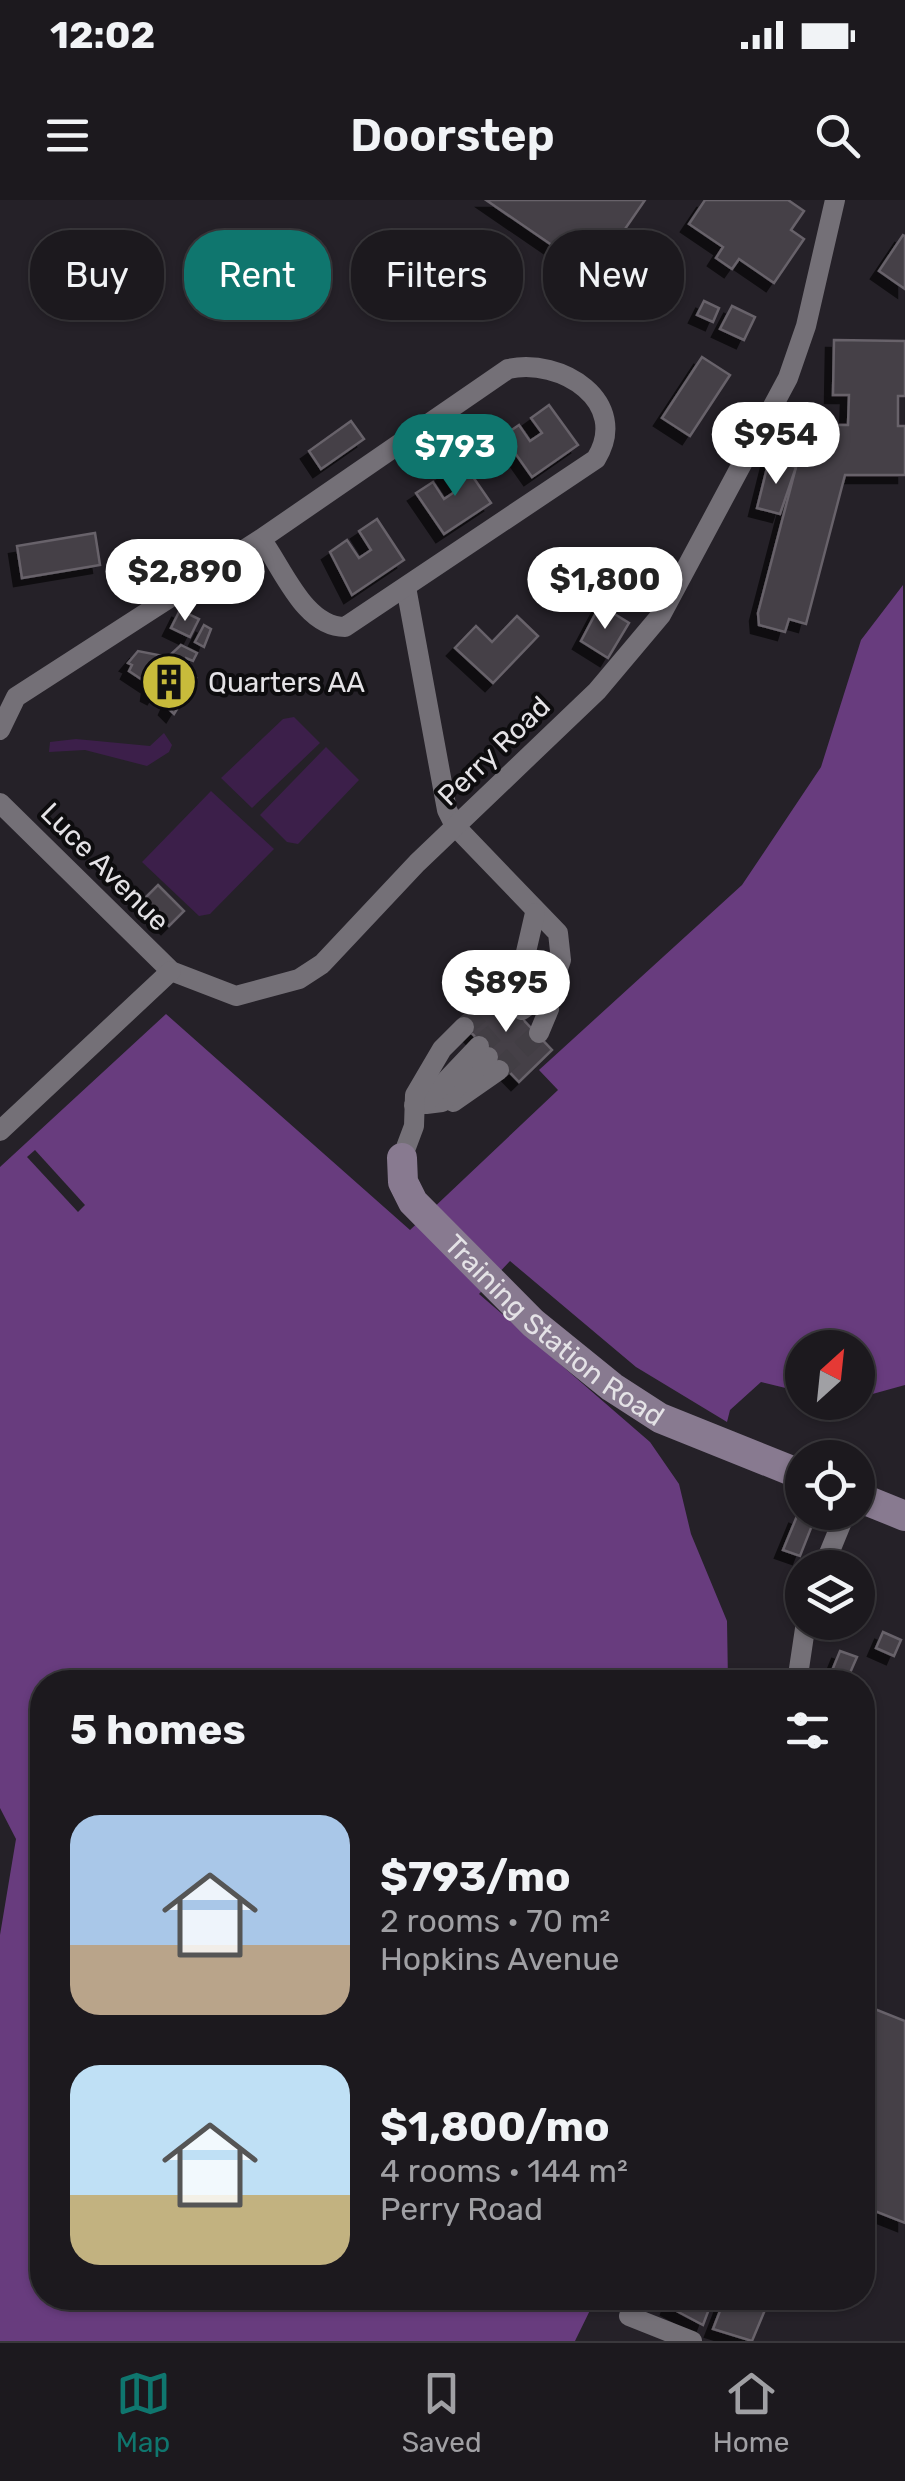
<!DOCTYPE html>
<meta charset="utf-8">
<style>
:root{--surface:#1c191e;--page:#29262b;--text:#f1f3f6;--muted:#a0a0a4;--line:#3a383c;--accent:#0f766e}
body{margin:0;font-family:Rubik,sans-serif;background:var(--page);color:var(--text);height:100vh;display:flex;flex-direction:column;font-size:38px;white-space:nowrap}
*{box-sizing:border-box;margin:0}
p{font-size:32px;color:var(--muted)}
.icon{flex:none;width:55px;height:55px;fill:none;stroke:currentColor;stroke-width:2;stroke-linecap:round;stroke-linejoin:round}
.map{position:relative;flex:1;overflow:hidden}
.panel{position:absolute;left:30px;top:1470px;width:845px;height:640px;display:flex;flex-direction:column;background:var(--surface);border-radius:40px;box-shadow:0 2px 8px #0004,0 0 0 2px var(--line)}
.panel>*{flex:none}
.hud{position:absolute;left:30px;top:30px;width:845px;height:90px;display:flex;gap:20px}
.needle{width:65px;rotate:27deg}
.buttons{position:absolute;left:785px;top:1130px;display:grid;gap:20px}
.buttons a{display:grid;place-items:center;width:90px;height:90px;border-radius:50%;background:var(--surface);box-shadow:0 2px 8px #0004,0 0 0 2px var(--line);font-size:50px}
.price{position:absolute;translate:-50% -85px;padding:0 22px;border-radius:35px;background:#fff;color:#222;font-size:32px;line-height:65px;filter:drop-shadow(0 2px 5px #0008)}
.price::after{content:'';position:absolute;left:50%;top:60px;width:30px;height:22px;margin-left:-15px;background:inherit;clip-path:polygon(0 0,100% 0,50% 100%)}
.price.current{background:var(--accent);color:#fff}
ul{padding:0;list-style:none}
li{display:flex;align-items:center;gap:30px;height:250px;padding:0 40px}
li span{display:grid;place-items:center;flex:none;width:280px;height:200px;border-radius:30px;color:#555}
li>.icon{margin-inline-start:auto}
span .icon{width:120px;height:120px;fill:#fffc;stroke-width:1}
li b{font-size:42px}
h2{display:flex;justify-content:space-between;align-items:center;height:120px;padding:0 40px;font-size:42px}
.tag{padding:0 35px;border-radius:40px;background:var(--surface);box-shadow:0 2px 8px #0004,0 0 0 2px var(--line);font-size:35px;line-height:90px}
.tag.current{background:var(--accent);color:#fff}
.status{display:flex;justify-content:space-between;align-items:center;height:70px;padding:0 50px;background:var(--surface);direction:ltr}
.status svg{height:28px;fill:currentColor}
header{display:flex;justify-content:space-between;align-items:center;height:130px;padding:0 40px;background:var(--surface);font-size:45px;font-weight:600}
.tab-bar{display:flex;justify-content:space-around;align-items:center;height:140px;border-top:2px solid var(--line);background:var(--surface);font-size:28px;color:var(--muted)}
.tab-bar a{display:grid;justify-items:center;gap:5px}
.tab-bar .current{color:var(--accent)}
.map>svg:first-child{display:block}
.green{fill:#3c1f4a}
.water{fill:#683c7e}
.pier{fill:#252128}
.building{fill:#454047;stroke:#67626a;stroke-width:2.5;filter:url(#shadow)}
.lines{fill:none;stroke-linecap:round;stroke-linejoin:round}
.street-tunnel{stroke:#423e44;stroke-width:20;stroke-dasharray:20 10;stroke-linecap:butt}
.street{stroke:#747077;stroke-width:20}
.secondary{stroke:#887a90;stroke-width:30}
.labels{text-anchor:middle;dominant-baseline:central;stroke-width:8;stroke-linejoin:round;paint-order:stroke}
.poi-label{font-size:28px;fill:#e4e2e6;stroke:#0d0c0e;text-anchor:start}
.street-label{font-size:28px;fill:#e4e2e6;stroke:#0d0c0e}
</style>
<div class="status"><b>12:02</b><svg viewBox="0 0 49 12"><path d="M0 12V9h3v3zM5 12V6h3v6zM10 12V3h3v9zM15 12V0h3v12zM26 1h20v11H26zM47 4h2v5h-2z"/></svg></div>
<header><svg class="icon" aria-label="menu" viewBox="0 0 24 24"><path d="M4 6h16M4 12h16M4 18h16"/></svg>Doorstep<svg class="icon" aria-label="search" viewBox="0 0 24 24"><circle cx="10" cy="10" r="6"/><path d="M15 15l6 6"/></svg></header>
<div class="map">
<svg width="905" height="2141" viewBox="0 0 905 2141">
<defs>
<filter id="shadow"><feDropShadow dx="-8" dy="8" stdDeviation="0" flood-color="#0009"/></filter>
</defs>
<rect width="100%" height="100%" fill="#252128"/>
<g class="green">
<polygon points="294,517 320,543 252,608 221,578 283,519"/>
<polygon points="164,533 172,545 169,552 147,566 85,550 49,552 50,542 76,539 150,546"/>
<polygon points="326,547 359,580 298,644 287,642 260,615"/>
<polygon points="211,591 274,649 210,714 199,716 142,662"/>
</g>
<polygon class="water" points="903,385 905,1185 858,1198 858,1148 802,1148 802,1192 761,1182 730,1210 727,1222 636,1167 510,1061 479,1094 650,1242 679,1284 691,1334 727,1421 728,1482 42,1482 42,2098 596,2098 575,2141 0,2141 0,1735 16,1639 0,1608 0,967 166,814 410,1030 558,890 539,870 742,685 821,567 861,440"/>
<polygon class="pier" points="35,950 85,1005 78,1012 27,957"/>
<g class="building">
<polygon points="486,0 645,0 594,74"/>
<polygon points="705,0 788,0 804,11 791,30 804,39 774,83 739,59 732,69 716,58 723,47 689,24"/>
<polygon points="903,35 905,36 905,89 879,71"/>
<polygon points="704,101 719,108 713,122 697,115"/>
<polygon points="732,106 755,117 744,140 720,129"/>
<polygon points="834,140 905,141 905,196 898,196 898,226 905,226 905,275 845,275 806,424 789,419 785,432 759,425 758,413 796,267 797,246 812,245 812,228 820,225 848,225 849,195 833,195"/>
<polygon points="702,157 730,175 690,236 662,218"/>
<polygon points="549,205 578,245 532,277 503,236 519,225 530,241 542,233 531,218"/>
<polygon points="351,221 364,239 321,269 309,251"/>
<polygon points="769,260 796,267 780,314 757,308"/>
<polygon points="462,261 491,303 444,334 416,293 433,282 444,299 456,291 444,273"/>
<polygon points="377,319 404,360 352,395 330,352 347,340 359,358 371,350 359,331"/>
<polygon points="95,333 100,365 22,378 17,346"/>
<polygon points="137,344 152,363 136,375 121,356"/>
<polygon points="600,405 629,423 608,458 581,441"/>
<polygon points="180,410 199,419 190,437 171,428"/>
<polygon points="517,416 538,436 493,483 455,448 476,426 492,442"/>
<polygon points="204,425 211,429 204,447 195,442"/>
<polygon points="181,445 197,453 193,461 186,458 180,470 196,478 174,514 167,507 172,496 159,489 155,496 149,493 150,485 129,471 132,465 128,463 138,451 168,457"/>
<polygon points="158,685 184,711 169,726 142,701"/>
<polygon points="494,789 552,850 519,882 460,821"/>
<polygon points="797,1316 813,1323 800,1356 783,1350"/>
<polygon points="883,1432 901,1440 894,1456 876,1448"/>
<polygon points="840,1451 857,1457 846,1482 829,1478"/>
<polygon points="862,1804 905,1821 905,2023 862,2006"/>
<polygon points="672,2098 706,2098 702,2107 709,2109 703,2125 669,2107"/>
<polygon points="725,2098 770,2098 752,2141 713,2129"/>
</g>
<g class="lines">
<g class="street-tunnel">
<polyline points="464,827 502,794"/>
<polyline points="479,846 522,810"/>
<polyline points="499,870 539,833"/>
</g>
<g class="street">
<polyline points="406,387 447,610 455,626 558,733 561,760 555,777 541,796 522,810"/>
<path d="M 0,530 L 16,497 L 261,339 L 508,169 C 561,157 631,202 596,259 L 345,427 C 304,427 283,368 261,339"/>
<polyline points="0,603 171,771 236,796 299,779 322,764 417,663 597,491 661,415 788,178 806,126 835,0"/>
<polyline points="516,777 549,809 539,833"/>
<polyline points="502,794 523,765 535,713"/>
<polyline points="453,902 499,870"/>
<polyline points="426,904 442,902 488,857"/>
<polyline points="414,905 424,904 479,846"/>
<polyline points="0,931 171,771"/>
<polyline points="402,958 414,926 415,895 442,849 464,827"/>
<polyline points="823,1368 846,1312"/>
<polyline points="797,1482 806,1422"/>
<polyline points="636,2098 629,2116 692,2141"/>
</g>
<g class="secondary">
<path id="s1" d="M 402,958 L 403,982 L 413,1002 L 533,1123 L 612,1187 L 660,1218 L 802,1275"/>
<polyline points="858,1297 905,1316"/>
</g>
</g>
<defs>
<g id="building-disc" transform="scale(2.875)"><circle r="9.5" fill="#c8bb3b" stroke="#0d0c0e"/><path d="M-4-6H4V6H1V3H-1V6H-4ZM-2.5-4.3h1.7v1.8h-1.7ZM.8-4.3h1.7v1.8H.8ZM-2.5-1h1.7V.8h-1.7ZM.8-1h1.7V.8H.8Z" fill="#111"/></g>
</defs>
<g fill-rule="evenodd">
<use href="#building-disc" x="169" y="482"/>
</g>
<g class="labels">
<g class="poi-label">
<text x="208" y="482">Quarters AA</text>
</g>
<g class="street-label">
<text transform="translate(494 551) rotate(-44)">Perry Road</text>
<text transform="translate(105 667) rotate(45)">Luce Avenue</text>
<text stroke="none"><textPath href="#s1" startOffset="238">Training Station Road</textPath></text>
</g>
</g>
</svg>
<div class="buttons">
<a><svg class="needle" viewBox="-14 -14 28 28"><path d="M0-13l5 13h-10z" fill="#e53935"/><path d="M0 13l5-13h-10z" fill="#a0a0a4"/></svg></a>
<a><svg class="icon" aria-label="locate" viewBox="0 0 24 24"><circle cx="12" cy="12" r="6"/><path d="M12 2v4M12 18v4M2 12h4M18 12h4"/></svg></a>
<a><svg class="icon" aria-label="layers" viewBox="0 0 24 24"><path d="M12 4l9 5-9 5-9-5zM3 14l9 5 9-5"/></svg></a>
</div>
<b class="price" style="left:776px;top:287px">$954</b>
<b class="price current" style="left:455px;top:299px">$793</b>
<b class="price" style="left:185px;top:424px">$2,890</b>
<b class="price" style="left:605px;top:432px">$1,800</b>
<b class="price" style="left:506px;top:835px">$895</b>
<div class="hud">
<a class="tag">Buy</a>
<a class="tag current">Rent</a>
<a class="tag">Filters</a>
<a class="tag">New</a>
</div>
<section class="panel">
<h2>5 homes<svg class="icon" aria-label="filters" viewBox="0 0 24 24"><path d="M4 7h16M4 17h16"/><circle cx="9" cy="7" r="2"/><circle cx="15" cy="17" r="2"/></svg></h2>
<ul>
<li><span style="background:linear-gradient(#a9c7e8 65%,#b9a48a 0)"><svg class="icon" aria-label="home" viewBox="0 0 24 24"><path d="M3 11l9-7 9 7M6 9v11h12V9"/></svg></span><div><b>$793/mo</b><p>2 rooms · 70 m²</p><p>Hopkins Avenue</p></div></li>
<li><span style="background:linear-gradient(#bfe0f5 65%,#c2b280 0)"><svg class="icon" aria-label="home" viewBox="0 0 24 24"><path d="M3 11l9-7 9 7M6 9v11h12V9"/></svg></span><div><b>$1,800/mo</b><p>4 rooms · 144 m²</p><p>Perry Road</p></div></li>
</ul>
</section>
</div>
<nav class="tab-bar">
<a class="current"><svg class="icon" aria-label="map" viewBox="0 0 24 24"><path d="M3 6l6-2 6 2 6-2v14l-6 2-6-2-6 2zM9 4v14M15 6v14"/></svg>Map</a>
<a><svg class="icon" aria-label="saved" viewBox="0 0 24 24"><path d="M7 4h10v16l-5-4-5 4z"/></svg>Saved</a>
<a><svg class="icon" aria-label="home" viewBox="0 0 24 24"><path d="M3 11l9-7 9 7M6 9v11h12V9"/></svg>Home</a>
</nav>
